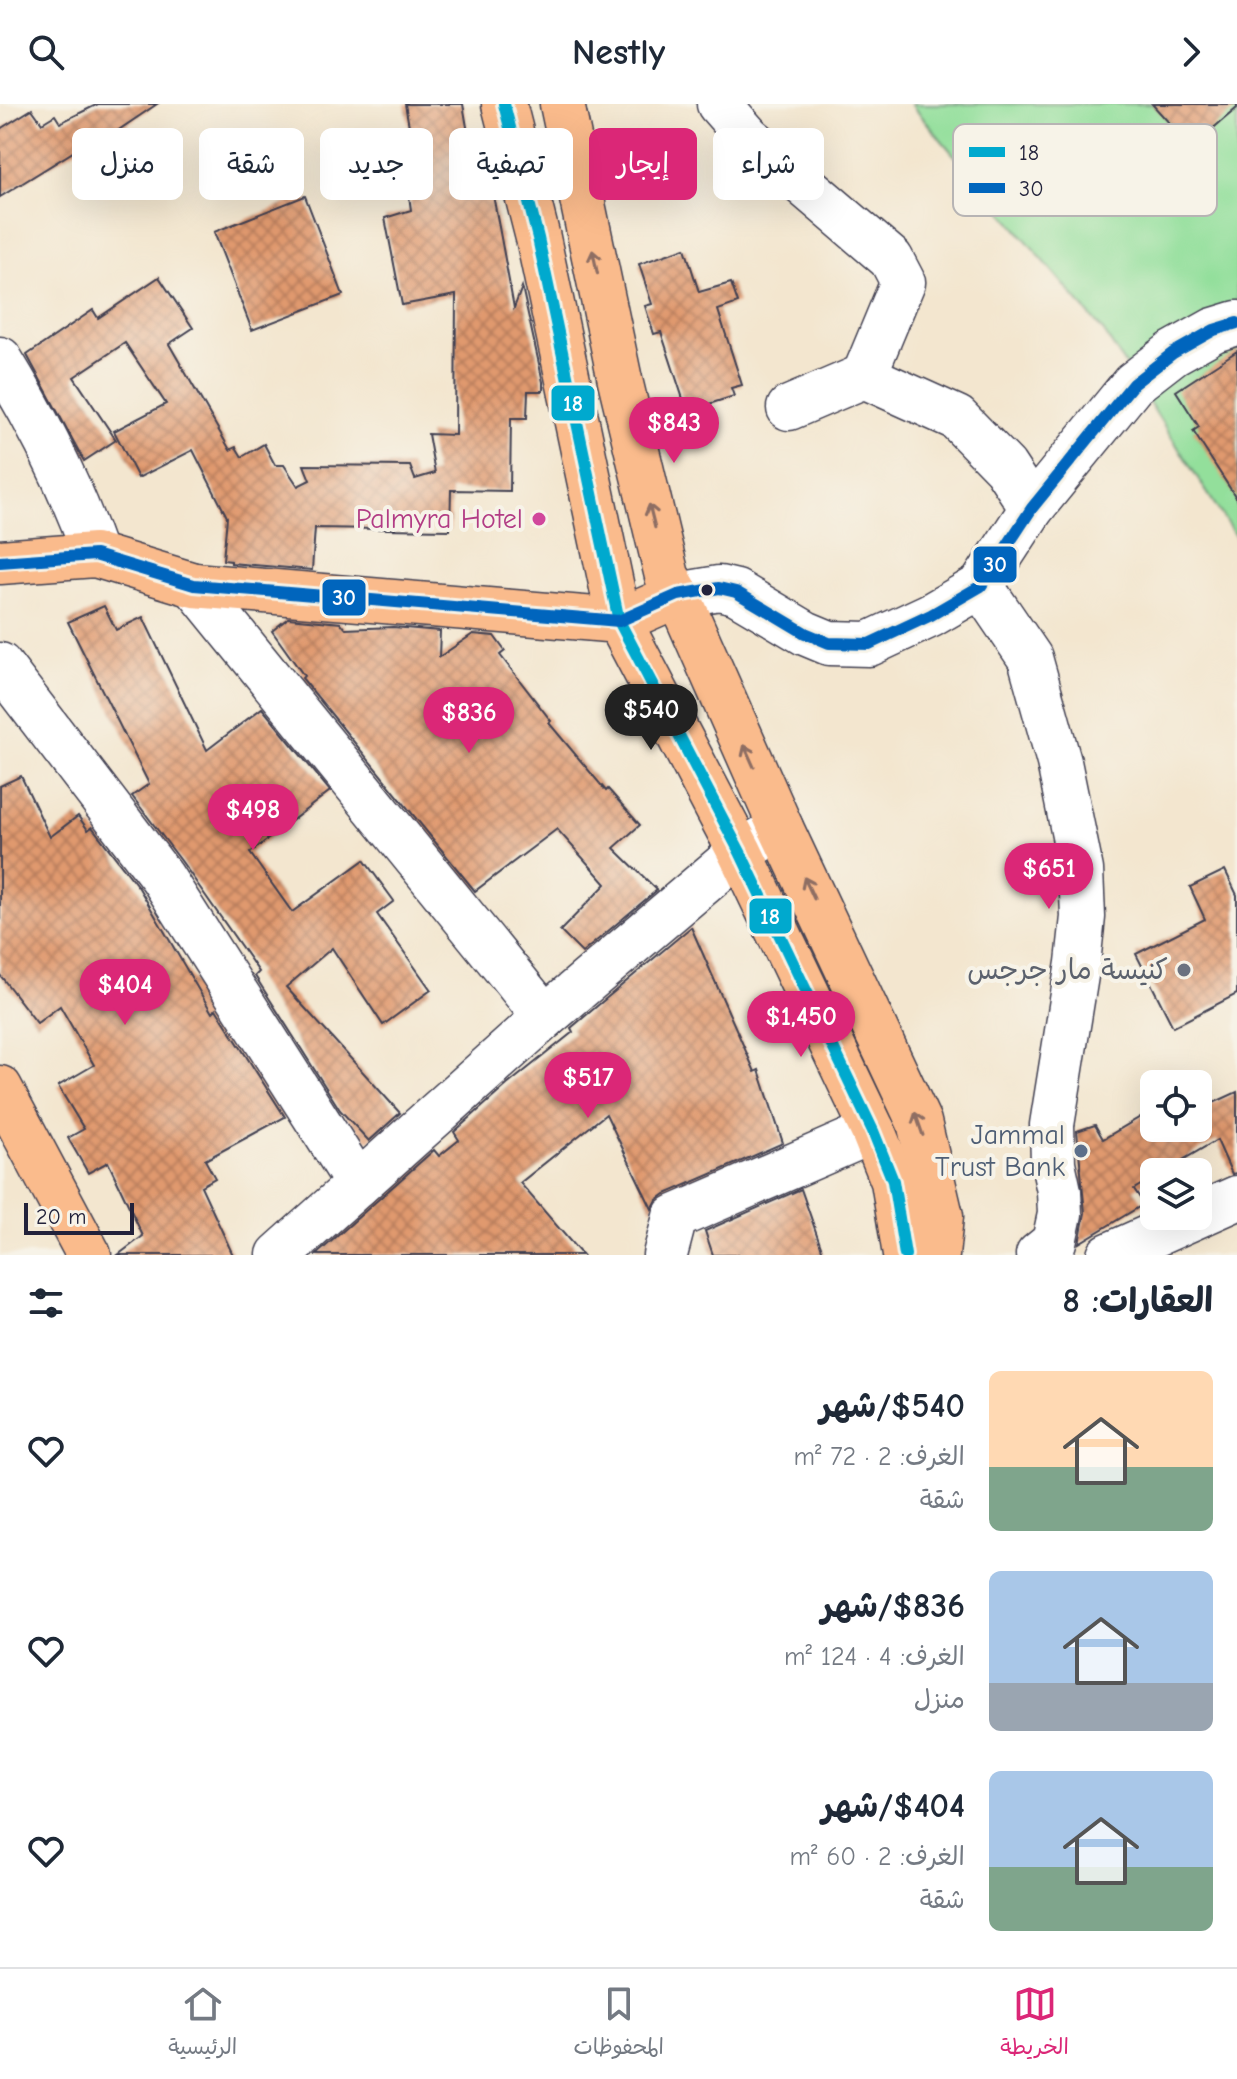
<!DOCTYPE html>
<html lang="ar">
<meta charset="utf-8">
<style>
:root{--surface:#fff;--page:#f2f2f3;--text:#1f2937;--muted:#747a83;--line:#e0e1e3;--accent:#db2777}
body{margin:0;font-family:"Comic Neue","Playpen Sans Arabic",sans-serif;background:var(--page);color:var(--text);direction:rtl;height:100vh;display:flex;flex-direction:column;font-size:30px;white-space:nowrap}
*{box-sizing:border-box;margin:0}
p{font-size:26px;color:var(--muted)}
.icon{flex:none;width:44px;height:44px;fill:none;stroke:currentColor;stroke-width:2;stroke-linecap:round;stroke-linejoin:round}
.map{position:relative;height:1151px;overflow:hidden;direction:ltr}
.sheet{display:flex;flex-direction:column;background:var(--surface);flex:1}
.sheet>*{flex:none}
.top-card{position:absolute;left:24px;top:24px;width:800px;height:72px;direction:rtl;display:flex;gap:16px}
.fabs{position:absolute;left:1140px;top:966px;display:grid;gap:16px}
.fabs a{display:grid;place-items:center;width:72px;height:72px;border-radius:12px;background:var(--surface);box-shadow:0 8px 32px #0002;font-size:40px}
.scale{position:absolute;left:24px;bottom:20px;width:110px;box-sizing:border-box;padding-left:8px;border:4px solid #22223b;border-top:0;font-size:22px;line-height:28px;white-space:nowrap;color:#22223b;-webkit-text-stroke:6px #f7f3e8;paint-order:stroke}
.price{position:absolute;translate:-50% -68px;padding:0 18px;border-radius:28px;background:var(--accent);color:#fff;font-size:26px;line-height:52px;filter:drop-shadow(0 2px 4px #0008)}
.price::after{content:'';position:absolute;left:50%;top:48px;width:24px;height:18px;margin-left:-12px;background:inherit;clip-path:polygon(0 0,100% 0,50% 100%)}
.price.active{background:#222;color:#fff}
ul{padding:0;list-style:none}
li{display:flex;align-items:center;gap:24px;height:200px;padding:0 24px}
li span{display:grid;place-items:center;flex:none;width:224px;height:160px;border-radius:12px;color:#555}
li>.icon{margin-inline-start:auto}
span .icon{width:96px;height:96px;fill:#fffc;stroke-width:1}
li b{font-size:34px}
h2{display:flex;justify-content:space-between;align-items:center;height:96px;padding:0 24px;font-size:34px}
.tag{padding:0 28px;border-radius:12px;background:var(--surface);box-shadow:0 8px 32px #0002;font-size:28px;line-height:72px}
.tag.active{background:var(--accent);color:#fff}
header{display:flex;justify-content:space-between;align-items:center;height:104px;padding:0 24px;background:var(--surface);font-size:36px;font-weight:800}
.dock{display:flex;justify-content:space-around;align-items:center;height:112px;border-top:2px solid var(--line);background:var(--surface);font-size:22px;color:var(--muted)}
.dock a{display:grid;justify-items:center;gap:4px}
.dock .active{color:var(--accent)}
.map>svg:first-child{display:block}
.green{fill:#93df9b;stroke:#5a806b;stroke-width:2}
.building{fill:url(#building-cross-hatch)}
.lines{fill:none;stroke-linecap:round;stroke-linejoin:round}
.minor-casing{stroke:#413f51;stroke-width:47}
.major-casing{stroke:#413f51;stroke-width:47}
.minor{stroke:#fff;stroke-width:44}
.major{stroke:#fabb8c;stroke-width:44}
.bus-1-casing{stroke:#f7f3e8;stroke-width:18}
.bus-2-casing{stroke:#f7f3e8;stroke-width:18}
.bus-1{stroke:#00a9ce;stroke-width:12}
.bus-2{stroke:#0065bd;stroke-width:12}
.oneway{stroke:#8e6e64}
.hotel-dot{fill:#d1479c;stroke:#f7f3e8;stroke-width:3}
.bus-dot{fill:#22223b;stroke:#f7f3e8;stroke-width:3}
.worship-dot{fill:#6b7280;stroke:#f7f3e8;stroke-width:3}
.service-dot{fill:#5c6f8a;stroke:#f7f3e8;stroke-width:3}
.labels{text-anchor:middle;dominant-baseline:central;stroke-width:8;stroke-linejoin:round;paint-order:stroke}
.hotel-label{font-size:28px;fill:#b23c85;stroke:#f7f3e8;text-anchor:end}
.worship-label{font-size:28px;fill:#5b616d;stroke:#f7f3e8;text-anchor:end}
.service-label{font-size:28px;fill:#4e5e75;stroke:#f7f3e8;text-anchor:end}
.key{fill:#f7f3e8;stroke:#b7b4b4;stroke-width:2}
.key-label{font-size:22px;fill:#22223b}
.line-badge{stroke:#f7f3e8;stroke-width:3}
.badge-label{font-size:22px;text-anchor:middle;font-weight:bold;fill:#fff}
</style>
<header><svg class="icon" aria-label="forward" viewBox="0 0 24 24"><path d="M9 5l7 7-7 7"/></svg>Nestly<svg class="icon" aria-label="search" viewBox="0 0 24 24"><circle cx="10" cy="10" r="6"/><path d="M15 15l6 6"/></svg></header>
<div class="map">
<svg width="1237" height="1151" viewBox="0 0 1237 1151">
<defs>
<pattern id="building-cross-hatch" width="8" height="8" patternUnits="userSpaceOnUse" patternTransform="scale(2)"><rect width="8" height="8" fill="#e0996e"/><path d="M0 0l8 8M0 8l8-8" fill="none" stroke="#b57c5c"/></pattern>
</defs>
<rect width="100%" height="100%" fill="#f7f3e8"/>
<filter id="ink" filterUnits="userSpaceOnUse"><feTurbulence type="fractalNoise" baseFrequency=".0125" numOctaves="2"/><feDisplacementMap in="SourceGraphic" scale="16" xChannelSelector="R" yChannelSelector="G"/><feConvolveMatrix kernelMatrix="1 2 1 2 8 2 1 2 1" color-interpolation-filters="sRGB"/></filter>
<filter id="wash" filterUnits="userSpaceOnUse"><feTurbulence type="fractalNoise" baseFrequency=".006" numOctaves="4" result="noise"/><feDisplacementMap in="SourceGraphic" scale="32" xChannelSelector="R" yChannelSelector="G"/><feGaussianBlur stdDeviation="1.8" result="paint"/><feColorMatrix in="noise" values="0 0 0 0 0 0 0 0 0 0 0 0 0 0 0 0 0 1.4 0 .05"/><feComposite in="paint" operator="in"/></filter>
<g filter="url(#wash)">
<rect width="100%" height="100%" fill="#f3e6cf"/>
<polygon class="green" points="911,0 1237,0 1237,435 1104,228"/>
<g id="blocks">
<g class="building">
<polygon points="98,0 157,0 89,46 86,40 0,93 0,25 32,5 42,19 55,11 60,19"/>
<polygon points="405,0 463,0 468,29 481,26 514,204 522,183 543,278 543,287 528,287 527,314 511,314 510,387 451,386 450,426 315,424 312,466 231,459 231,457 223,456 227,413 193,346 138,374 114,327 166,300 125,239 74,273 116,336 84,357 27,251 93,206 98,214 159,173 193,224 169,240 230,346 236,343 242,353 264,340 275,361 284,361 298,382 310,376 304,361 410,362 415,375 435,369 428,330 455,331 456,191 402,201 385,114 411,106 402,41 412,39"/>
<polygon points="1152,0 1237,0 1237,4 1191,43"/>
<polygon points="305,92 343,191 252,226 214,128"/>
<polygon points="685,144 699,188 731,179 738,199 718,206 742,281 731,284 734,292 687,307 661,228 654,230 645,202 652,200 639,160"/>
<polygon points="1237,247 1237,395 1193,327 1199,323 1176,287"/>
<polygon points="104,502 116,526 143,513 207,646 262,604 330,687 250,749 292,808 364,756 394,797 377,810 431,886 383,921 332,844 286,883 400,1009 369,1037 340,1006 255,872 259,868 182,758 132,692 149,680 68,518"/>
<polygon points="288,514 341,519 346,525 393,523 440,527 439,553 473,530 494,532 505,547 500,551 551,617 549,619 606,687 608,685 640,721 614,744 657,786 582,849 560,827 606,780 557,725 475,787 302,574 304,572 272,527"/>
<polygon points="21,672 50,733 78,712 88,726 92,723 139,784 212,909 216,905 285,1013 205,1056 215,1074 201,1082 233,1151 118,1151 143,1132 108,1058 88,1069 68,1034 84,1025 58,982 94,961 60,902 37,919 0,871 0,682"/>
<polygon points="1225,766 1237,791 1237,890 1173,923 1136,850 1205,815 1190,783"/>
<polygon points="691,823 755,968 759,966 783,1039 665,1090 657,1096 652,1105 606,1010 520,1079 582,1151 316,1151 434,1046 439,1052 459,1036 454,1028 507,981 573,928 571,924"/>
<polygon points="1237,988 1237,1069 1232,1070 1217,1036 1162,1068 1154,1068 1154,1073 1134,1085 1144,1100 1079,1139 1085,1109 1077,1027 1095,1021 1103,1035 1154,1005 1154,1027 1160,1024 1198,1024 1198,1006"/>
<polygon points="801,1085 824,1151 713,1151 705,1127"/>
</g>
</g>
</g>
<g filter="url(#ink)">
<use href="#blocks" fill-opacity="0" stroke="#413f51" stroke-width="2"/>
<g class="lines">
<g class="minor-casing">
<g id="minor">
<polyline points="719,0 748,33 891,155 903,178 864,272"/>
<path d="M 0,255 C 38,317 71,382 95,451"/>
<polyline points="789,304 864,272 957,314 1005,363 1032,404"/>
<polyline points="194,481 545,913"/>
<polyline points="981,482 1030,554 1059,658 1081,766 1083,813 1078,859 1052,1021 1053,1059 1059,1087 1060,1110 1054,1138 1038,1151"/>
<polyline points="678,491 719,484 736,488 805,529 829,539 869,540 931,511 981,482 1032,404 1133,280 1173,249 1214,226 1237,219"/>
<polyline points="0,561 162,773 358,1080"/>
<polyline points="279,1151 545,913 740,748 781,724"/>
<polyline points="665,1151 675,1113 873,1027"/>
<polyline points="1109,1151 1237,1094"/>
</g>
</g>
<g class="major-casing">
<g id="major">
<polyline points="504,0 538,134 619,517 740,748 873,1027 893,1077 905,1151"/>
<polyline points="562,0 620,276 667,472 678,491 781,724 919,1018 941,1112 937,1151"/>
<polyline points="0,458 95,451 194,481 619,517 678,491"/>
<polyline points="0,984 89,1151"/>
</g>
</g>
<use href="#minor" class="minor"/>
<use href="#major" class="major"/>
<g class="bus-1-casing">
<polyline id="bus-1" points="504,0 538,134 619,517 740,748 873,1027 893,1077 905,1151"/>
</g>
<g class="bus-2-casing">
<polyline id="bus-2" points="0,458 95,451 194,481 619,517 678,491 719,484 736,488 805,529 829,539 869,540 931,511 981,482 1032,404 1133,280 1173,249 1214,226 1237,219"/>
</g>
<use href="#bus-1" class="bus-1"/>
<use href="#bus-2" class="bus-2"/>
</g>
<defs><path id="oneway-shaft" d="M-6 0H5M1.5-3L5.5 0L1.5 3" fill="none" stroke-width="1.6" stroke-linecap="round" stroke-linejoin="round" transform="scale(2)"/></defs>
<g class="oneway">
<use href="#oneway-shaft" transform="translate(595 158) rotate(-102)"/>
<use href="#oneway-shaft" transform="translate(652 412) rotate(-104)"/>
<use href="#oneway-shaft" transform="translate(749 652) rotate(-114)"/>
<use href="#oneway-shaft" transform="translate(809 784) rotate(-115)"/>
<use href="#oneway-shaft" transform="translate(919 1020) rotate(-109)"/>
</g>
</g>
<circle class="hotel-dot" cx="539" cy="415" r="8"/>
<circle class="bus-dot" cx="707" cy="486" r="7"/>
<circle class="worship-dot" cx="1184" cy="866" r="8"/>
<circle class="service-dot" cx="1081" cy="1047" r="8"/>
<g class="labels">
<g class="hotel-label">
<text x="523" y="415">Palmyra Hotel</text>
</g>
<g class="worship-label">
<text x="1168" y="866">كنيسة مار جرجس</text>
</g>
<g class="service-label">
<text x="1065" y="1031">Jammal<tspan x="1065" dy="32">Trust Bank</tspan></text>
</g>
</g>
<rect x="953" y="20" width="264" height="92" rx="12" class="key"/>
<rect x="969" y="43" width="36" height="10" fill="#00a9ce"/>
<rect x="969" y="79" width="36" height="10" fill="#0065bd"/>
<g class="key-label">
<text x="1019" y="56">18</text>
<text x="1019" y="92">30</text>
</g>
<g class="line-badge">
<rect x="550" y="280" width="46" height="38" rx="8" fill="#00a9ce"/>
<rect x="972" y="441" width="46" height="39" rx="8" fill="#0065bd"/>
<rect x="321" y="474" width="46" height="39" rx="8" fill="#0065bd"/>
<rect x="748" y="793" width="45" height="38" rx="8" fill="#00a9ce"/>
</g>
<g class="badge-label">
<text x="573" y="307">18</text>
<text x="995" y="468">30</text>
<text x="344" y="501">30</text>
<text x="770" y="820">18</text>
</g>
</svg>
<div class="fabs">
<a><svg class="icon" aria-label="locate" viewBox="0 0 24 24"><circle cx="12" cy="12" r="6"/><path d="M12 2v4M12 18v4M2 12h4M18 12h4"/></svg></a>
<a><svg class="icon" aria-label="layers" viewBox="0 0 24 24"><path d="M12 4l9 5-9 5-9-5zM3 14l9 5 9-5"/></svg></a>
</div>
<div class="scale">20 m</div>
<b class="price" style="left:674px;top:361px">$843</b>
<b class="price active" style="left:651px;top:648px">$540</b>
<b class="price" style="left:469px;top:651px">$836</b>
<b class="price" style="left:253px;top:748px">$498</b>
<b class="price" style="left:1049px;top:807px">$651</b>
<b class="price" style="left:125px;top:923px">$404</b>
<b class="price" style="left:801px;top:955px">$1,450</b>
<b class="price" style="left:588px;top:1016px">$517</b>
<div class="top-card">
<a class="tag">شراء</a>
<a class="tag active">إيجار</a>
<a class="tag">تصفية</a>
<a class="tag">جديد</a>
<a class="tag">شقة</a>
<a class="tag">منزل</a>
</div>
</div>
<section class="sheet">
<h2>العقارات: 8<svg class="icon" aria-label="filters" viewBox="0 0 24 24"><path d="M4 7h16M4 17h16"/><circle cx="9" cy="7" r="2"/><circle cx="15" cy="17" r="2"/></svg></h2>
<ul>
<li><span style="background:linear-gradient(#ffd9b3 60%,#7fa58c 0)"><svg class="icon" aria-label="home" viewBox="0 0 24 24"><path d="M3 11l9-7 9 7M6 9v11h12V9"/></svg></span><div><b>$540/شهر</b><p>الغرف: 2 · 72 m²</p><p>شقة</p></div><svg class="icon" aria-label="heart" viewBox="0 0 24 24"><path d="M12 20l-8-8c-3-5 5-10 8-4 3-6 11-1 8 4z"/></svg></li>
<li><span style="background:linear-gradient(#a9c7e8 70%,#9aa5b1 0)"><svg class="icon" aria-label="home" viewBox="0 0 24 24"><path d="M3 11l9-7 9 7M6 9v11h12V9"/></svg></span><div><b>$836/شهر</b><p>الغرف: 4 · 124 m²</p><p>منزل</p></div><svg class="icon" aria-label="heart" viewBox="0 0 24 24"><path d="M12 20l-8-8c-3-5 5-10 8-4 3-6 11-1 8 4z"/></svg></li>
<li><span style="background:linear-gradient(#a9c7e8 60%,#7fa58c 0)"><svg class="icon" aria-label="home" viewBox="0 0 24 24"><path d="M3 11l9-7 9 7M6 9v11h12V9"/></svg></span><div><b>$404/شهر</b><p>الغرف: 2 · 60 m²</p><p>شقة</p></div><svg class="icon" aria-label="heart" viewBox="0 0 24 24"><path d="M12 20l-8-8c-3-5 5-10 8-4 3-6 11-1 8 4z"/></svg></li>
</ul>
</section>
<nav class="dock">
<a class="active"><svg class="icon" aria-label="map" viewBox="0 0 24 24"><path d="M3 6l6-2 6 2 6-2v14l-6 2-6-2-6 2zM9 4v14M15 6v14"/></svg>الخريطة</a>
<a><svg class="icon" aria-label="saved" viewBox="0 0 24 24"><path d="M7 4h10v16l-5-4-5 4z"/></svg>المحفوظات</a>
<a><svg class="icon" aria-label="home" viewBox="0 0 24 24"><path d="M3 11l9-7 9 7M6 9v11h12V9"/></svg>الرئيسية</a>
</nav>
